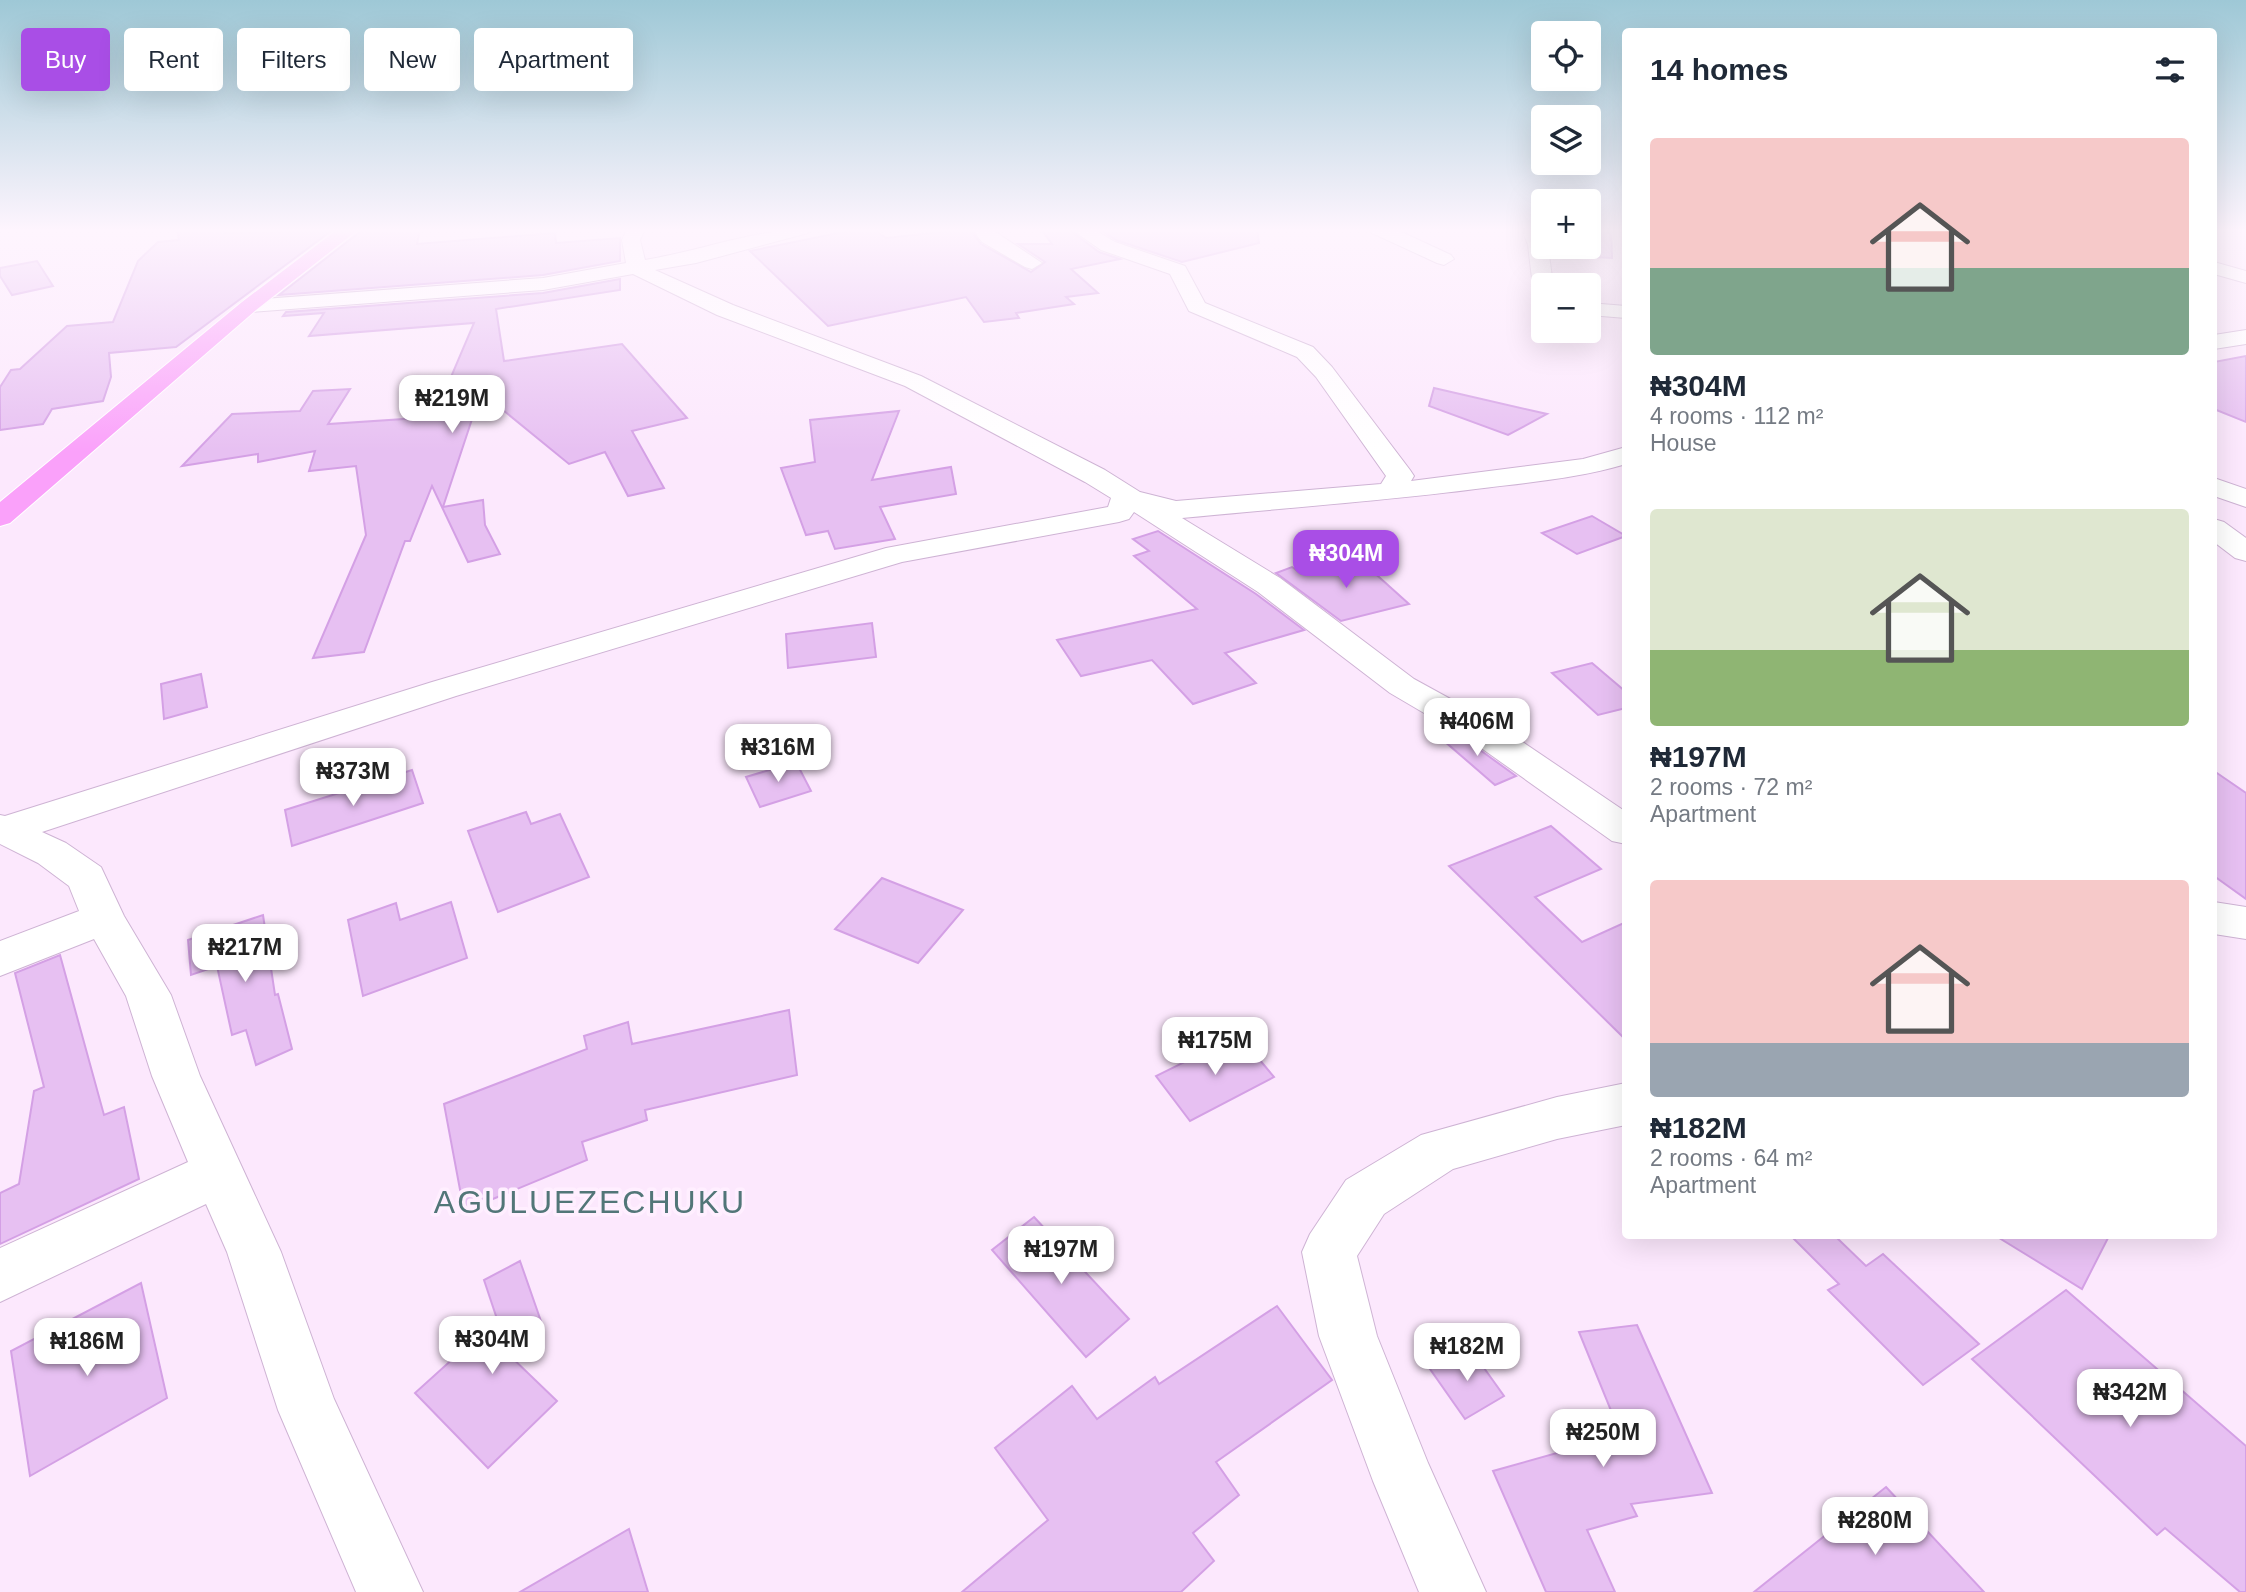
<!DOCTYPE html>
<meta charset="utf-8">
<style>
:root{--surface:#fff;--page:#f2f2f3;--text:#1f2937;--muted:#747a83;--accent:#a94ee6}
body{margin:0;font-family:Helvetica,sans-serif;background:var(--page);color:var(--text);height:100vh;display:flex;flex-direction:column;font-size:26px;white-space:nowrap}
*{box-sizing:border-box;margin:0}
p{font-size:23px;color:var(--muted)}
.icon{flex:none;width:38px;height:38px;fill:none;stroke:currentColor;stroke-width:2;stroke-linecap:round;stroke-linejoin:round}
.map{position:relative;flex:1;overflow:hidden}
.drawer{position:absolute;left:1622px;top:28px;width:595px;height:1211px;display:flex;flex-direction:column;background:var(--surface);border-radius:7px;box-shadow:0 7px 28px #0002}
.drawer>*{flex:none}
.top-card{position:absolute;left:21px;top:28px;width:665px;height:63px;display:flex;gap:14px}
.buttons{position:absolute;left:1531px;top:21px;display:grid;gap:14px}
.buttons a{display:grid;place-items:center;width:70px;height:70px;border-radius:7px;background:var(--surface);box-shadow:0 7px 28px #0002;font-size:35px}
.price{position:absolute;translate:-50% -60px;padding:0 16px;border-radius:14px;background:#fff;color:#222;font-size:23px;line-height:46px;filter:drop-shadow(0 2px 4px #0008)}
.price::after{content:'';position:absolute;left:50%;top:42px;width:21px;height:16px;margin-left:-10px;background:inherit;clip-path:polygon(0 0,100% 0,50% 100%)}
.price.active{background:var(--accent);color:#fff}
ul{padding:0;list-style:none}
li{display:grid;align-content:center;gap:14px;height:371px;padding:0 28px}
li span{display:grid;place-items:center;height:217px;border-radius:7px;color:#555}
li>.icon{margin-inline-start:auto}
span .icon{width:126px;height:126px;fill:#fffc;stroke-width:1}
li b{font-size:30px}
h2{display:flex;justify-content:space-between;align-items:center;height:84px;padding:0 28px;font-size:30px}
.chip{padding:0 24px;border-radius:7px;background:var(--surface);box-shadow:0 7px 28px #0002;font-size:24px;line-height:63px}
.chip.active{background:var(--accent);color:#fff}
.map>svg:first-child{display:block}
.building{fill:#e7c0f2;stroke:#d4a0e5;stroke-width:2}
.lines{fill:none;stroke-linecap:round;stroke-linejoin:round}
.minor-casing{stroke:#ceb3d4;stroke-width:2}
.major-casing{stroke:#fff;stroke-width:2}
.minor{fill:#fff;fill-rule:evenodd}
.major{fill:#faa1fa;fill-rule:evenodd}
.labels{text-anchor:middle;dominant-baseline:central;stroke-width:7;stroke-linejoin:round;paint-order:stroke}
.near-quarter-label{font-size:32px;letter-spacing:2px;fill:#527678;stroke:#ffefff}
</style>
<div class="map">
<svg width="2246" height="1592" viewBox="0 0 2246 1592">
<rect width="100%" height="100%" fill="#fce8fd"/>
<g class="building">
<polygon points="177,229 223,229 224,233 331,231 176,347 109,353 111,377 103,401 52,409 43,424 0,430 0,387 11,370 20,369 67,326 113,322 138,261 158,242 179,240"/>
<polygon points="420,229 417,244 555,233 556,243 620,238 620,261 543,275 279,295 361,231"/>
<polygon points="858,229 873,229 886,238 970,229 981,244 1031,272 1045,262 1018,244 1052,244 1041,229 1068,229 1099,252 1120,259 1071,269 1098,293 1066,297 1074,304 1016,313 1019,318 984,322 966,297 828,326 750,251"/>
<polygon points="1099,229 1257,229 1259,243 1182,262 1116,240"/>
<polygon points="1589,229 1611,229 1612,258 1552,255 1551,247 1589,247"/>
<polygon points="37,261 53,286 12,295 0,276 0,268"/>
<polygon points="620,279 620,290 496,309 504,361 622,344 687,418 632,431 664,488 628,496 605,452 569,464 481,392 443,507 483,500 485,525 500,554 468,562 432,486 410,541 405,541 364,652 313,658 366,535 356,466 309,471 315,451 258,462 258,454 182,466 232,414 300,411 313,391 350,389 328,424 434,417 474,323 309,336 324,313 283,316 286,312 543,293"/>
<polygon points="2246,356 2246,422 2214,409 2214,362"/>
<polygon points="1434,388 1547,414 1508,435 1429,406"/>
<polygon points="899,411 872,480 951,467 956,494 880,507 895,539 835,549 828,531 806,535 781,468 815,462 810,420"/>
<polygon points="1592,516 1626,536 1577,554 1542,533"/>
<polygon points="1158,531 1256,594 1304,630 1225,653 1256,683 1193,704 1152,660 1081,676 1057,640 1197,609 1134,556 1149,551 1133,539"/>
<polygon points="1360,560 1409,604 1341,621 1276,573 1292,567 1302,574"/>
<polygon points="872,623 876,657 788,668 786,634"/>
<polygon points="1592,663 1626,692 1626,708 1598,715 1552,673"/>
<polygon points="201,674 207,707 164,719 161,684"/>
<polygon points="1447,730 1469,742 1516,776 1495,785 1436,734"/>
<polygon points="796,762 811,791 760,807 746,777"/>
<polygon points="412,770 423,803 292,846 285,810"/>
<polygon points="2214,771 2246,793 2246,899 2214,876"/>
<polygon points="526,812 531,824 560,814 589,877 498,912 468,831"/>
<polygon points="1551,826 1601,869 1535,897 1582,942 1626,922 1626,1040 1449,866"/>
<polygon points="882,878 963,910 918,963 835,929"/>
<polygon points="451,902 467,958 363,996 348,920 396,903 400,920"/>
<polygon points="263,915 275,995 278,994 292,1049 256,1065 246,1030 232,1035 217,966 191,975 188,940"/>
<polygon points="60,955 104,1115 124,1107 139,1179 0,1244 0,1193 19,1184 34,1091 44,1087 15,973"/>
<polygon points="789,1010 797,1075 645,1110 647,1120 582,1142 587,1160 464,1211 444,1104 587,1049 584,1036 628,1022 632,1044"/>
<polygon points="1239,1035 1274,1077 1190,1121 1156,1076"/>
<polygon points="1034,1217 1129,1319 1086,1357 992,1250"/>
<polygon points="1791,1236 1835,1236 1866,1266 1883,1254 1979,1344 1923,1385 1828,1290 1839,1284"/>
<polygon points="1996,1236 2109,1236 2082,1289"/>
<polygon points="520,1261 543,1327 504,1350 557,1401 488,1468 415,1393 497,1319 484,1280"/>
<polygon points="141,1283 167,1398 30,1476 11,1351"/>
<polygon points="2066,1290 2246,1446 2246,1592 2240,1592 2165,1528 2157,1535 1972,1359"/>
<polygon points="1277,1306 1332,1380 1216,1462 1239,1495 1193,1533 1214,1561 1181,1592 962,1592 1048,1520 995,1448 1072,1386 1097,1419 1155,1377 1159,1384"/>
<polygon points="1637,1325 1712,1493 1631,1504 1637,1516 1587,1530 1615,1592 1546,1592 1493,1471 1621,1435 1579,1332"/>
<polygon points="1469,1347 1504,1396 1465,1419 1430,1369"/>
<polygon points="1886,1487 1984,1592 1754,1592"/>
<polygon points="629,1529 648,1592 520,1592"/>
</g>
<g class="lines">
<g class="minor-casing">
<g id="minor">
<path d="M 627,229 L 645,229 L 640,240 L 645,260 C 699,251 756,229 810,229 L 808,233 L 696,263 L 655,270 L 733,305 L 921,376 L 1105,470 L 1140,492 L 1176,501 L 1381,484 L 1386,476 L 1316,377 L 1297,357 L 1189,311 L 1170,274 L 1101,250 L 1071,229 L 1093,229 L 1115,242 L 1185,266 L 1205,303 L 1313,347 L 1332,367 L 1410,470 L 1414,476 L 1411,481 L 1583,459 L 1626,447 L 1626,464 C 1579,478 1532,482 1484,488 C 1384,501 1283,508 1182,518 L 1280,578 L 1414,679 L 1496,724 L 1626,812 L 1626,844 L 1612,841 L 1470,740 L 1390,693 L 1258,592 L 1134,512 L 1129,519 L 1119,522 L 902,562 L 456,696 L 42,832 L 66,843 L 101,867 L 124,916 L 171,995 L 200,1076 L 281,1252 L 334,1399 L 423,1592 L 356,1592 L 278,1410 L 227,1252 L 206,1204 L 0,1302 L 0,1248 L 188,1162 L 152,1076 L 126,996 L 94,939 L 0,976 L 0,941 L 79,911 L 69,886 L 38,863 L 0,844 L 0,815 L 5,816 L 432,682 L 886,548 L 1108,507 L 1111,498 L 1085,482 L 905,386 L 717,315 L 633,274 L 543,290 L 249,312 L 242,310 L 238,306 L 242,302 L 249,300 L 543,278 L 626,263 L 622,240 Z"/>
<polygon points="972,229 991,229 1042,263 1032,269 1025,267 982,242"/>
<polygon points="1370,229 1395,229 1451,255 1454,259 1444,265 1437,263 1372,233"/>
<polygon points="1522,229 1540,229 1544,247 1548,247 1553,285 1544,285 1544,301 1537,299 1534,295 1528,245"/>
<polygon points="2214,262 2246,271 2246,283 2214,274"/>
<polygon points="1589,303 1626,306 1626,318 1589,315"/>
<polygon points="2246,330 2246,344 2214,349 2214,335"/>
<polygon points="2214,478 2246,489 2246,507 2214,496"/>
<polygon points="2214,519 2224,522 2246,538 2246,561 2235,558 2214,542"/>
<polygon points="2214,902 2246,907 2246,939 2214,934"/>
<polygon points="1626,1083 1626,1125 1557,1139 1453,1169 1384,1214 1357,1256 1377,1336 1428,1463 1486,1592 1419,1592 1373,1481 1319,1336 1302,1252 1310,1234 1346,1180 1421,1135 1557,1097"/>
</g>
</g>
<g class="major-casing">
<polygon id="major" points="338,229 359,229 256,310 10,523 0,526 0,502 242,302"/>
</g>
<use href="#minor" class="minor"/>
<use href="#major" class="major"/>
</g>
<linearGradient id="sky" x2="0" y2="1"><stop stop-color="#9ec8d6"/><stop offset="0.51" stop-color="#fef5fe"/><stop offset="1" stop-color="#fef5fe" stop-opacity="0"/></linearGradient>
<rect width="2246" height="452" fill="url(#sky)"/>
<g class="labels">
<g class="near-quarter-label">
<text x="590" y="1202">AGULUEZECHUKU</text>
</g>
</g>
</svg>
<div class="buttons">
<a><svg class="icon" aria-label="locate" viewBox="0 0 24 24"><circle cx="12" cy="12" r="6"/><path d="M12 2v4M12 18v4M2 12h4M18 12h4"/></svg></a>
<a><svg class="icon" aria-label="layers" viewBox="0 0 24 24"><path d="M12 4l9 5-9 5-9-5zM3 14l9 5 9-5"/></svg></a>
<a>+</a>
<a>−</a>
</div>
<b class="price" style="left:452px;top:435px">₦219M</b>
<b class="price active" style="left:1346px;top:590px">₦304M</b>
<b class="price" style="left:1477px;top:758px">₦406M</b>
<b class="price" style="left:778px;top:784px">₦316M</b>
<b class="price" style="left:353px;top:808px">₦373M</b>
<b class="price" style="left:245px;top:984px">₦217M</b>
<b class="price" style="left:1215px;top:1077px">₦175M</b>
<b class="price" style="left:1061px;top:1286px">₦197M</b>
<b class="price" style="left:492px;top:1376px">₦304M</b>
<b class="price" style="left:87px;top:1378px">₦186M</b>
<b class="price" style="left:1467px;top:1383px">₦182M</b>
<b class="price" style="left:2130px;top:1429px">₦342M</b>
<b class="price" style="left:1603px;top:1469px">₦250M</b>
<b class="price" style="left:1875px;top:1557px">₦280M</b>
<div class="top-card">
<a class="chip active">Buy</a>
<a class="chip">Rent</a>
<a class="chip">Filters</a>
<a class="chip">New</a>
<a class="chip">Apartment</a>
</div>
<section class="drawer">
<h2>14 homes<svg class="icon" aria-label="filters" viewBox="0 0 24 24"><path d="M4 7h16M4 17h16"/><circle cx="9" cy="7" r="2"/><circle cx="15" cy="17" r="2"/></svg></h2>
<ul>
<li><span style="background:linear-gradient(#f6c9c9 60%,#7fa58c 0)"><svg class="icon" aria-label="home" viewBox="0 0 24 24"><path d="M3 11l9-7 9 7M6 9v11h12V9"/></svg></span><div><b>₦304M</b><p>4 rooms · 112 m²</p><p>House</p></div></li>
<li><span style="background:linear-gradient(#dfe7d0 65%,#8fb573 0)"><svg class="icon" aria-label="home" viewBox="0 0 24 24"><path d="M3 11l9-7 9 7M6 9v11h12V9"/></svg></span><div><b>₦197M</b><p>2 rooms · 72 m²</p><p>Apartment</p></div></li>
<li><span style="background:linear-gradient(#f6c9c9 75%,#9aa5b1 0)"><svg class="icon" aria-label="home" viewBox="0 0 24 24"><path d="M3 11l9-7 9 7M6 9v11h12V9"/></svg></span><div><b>₦182M</b><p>2 rooms · 64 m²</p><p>Apartment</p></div></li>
</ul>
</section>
</div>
